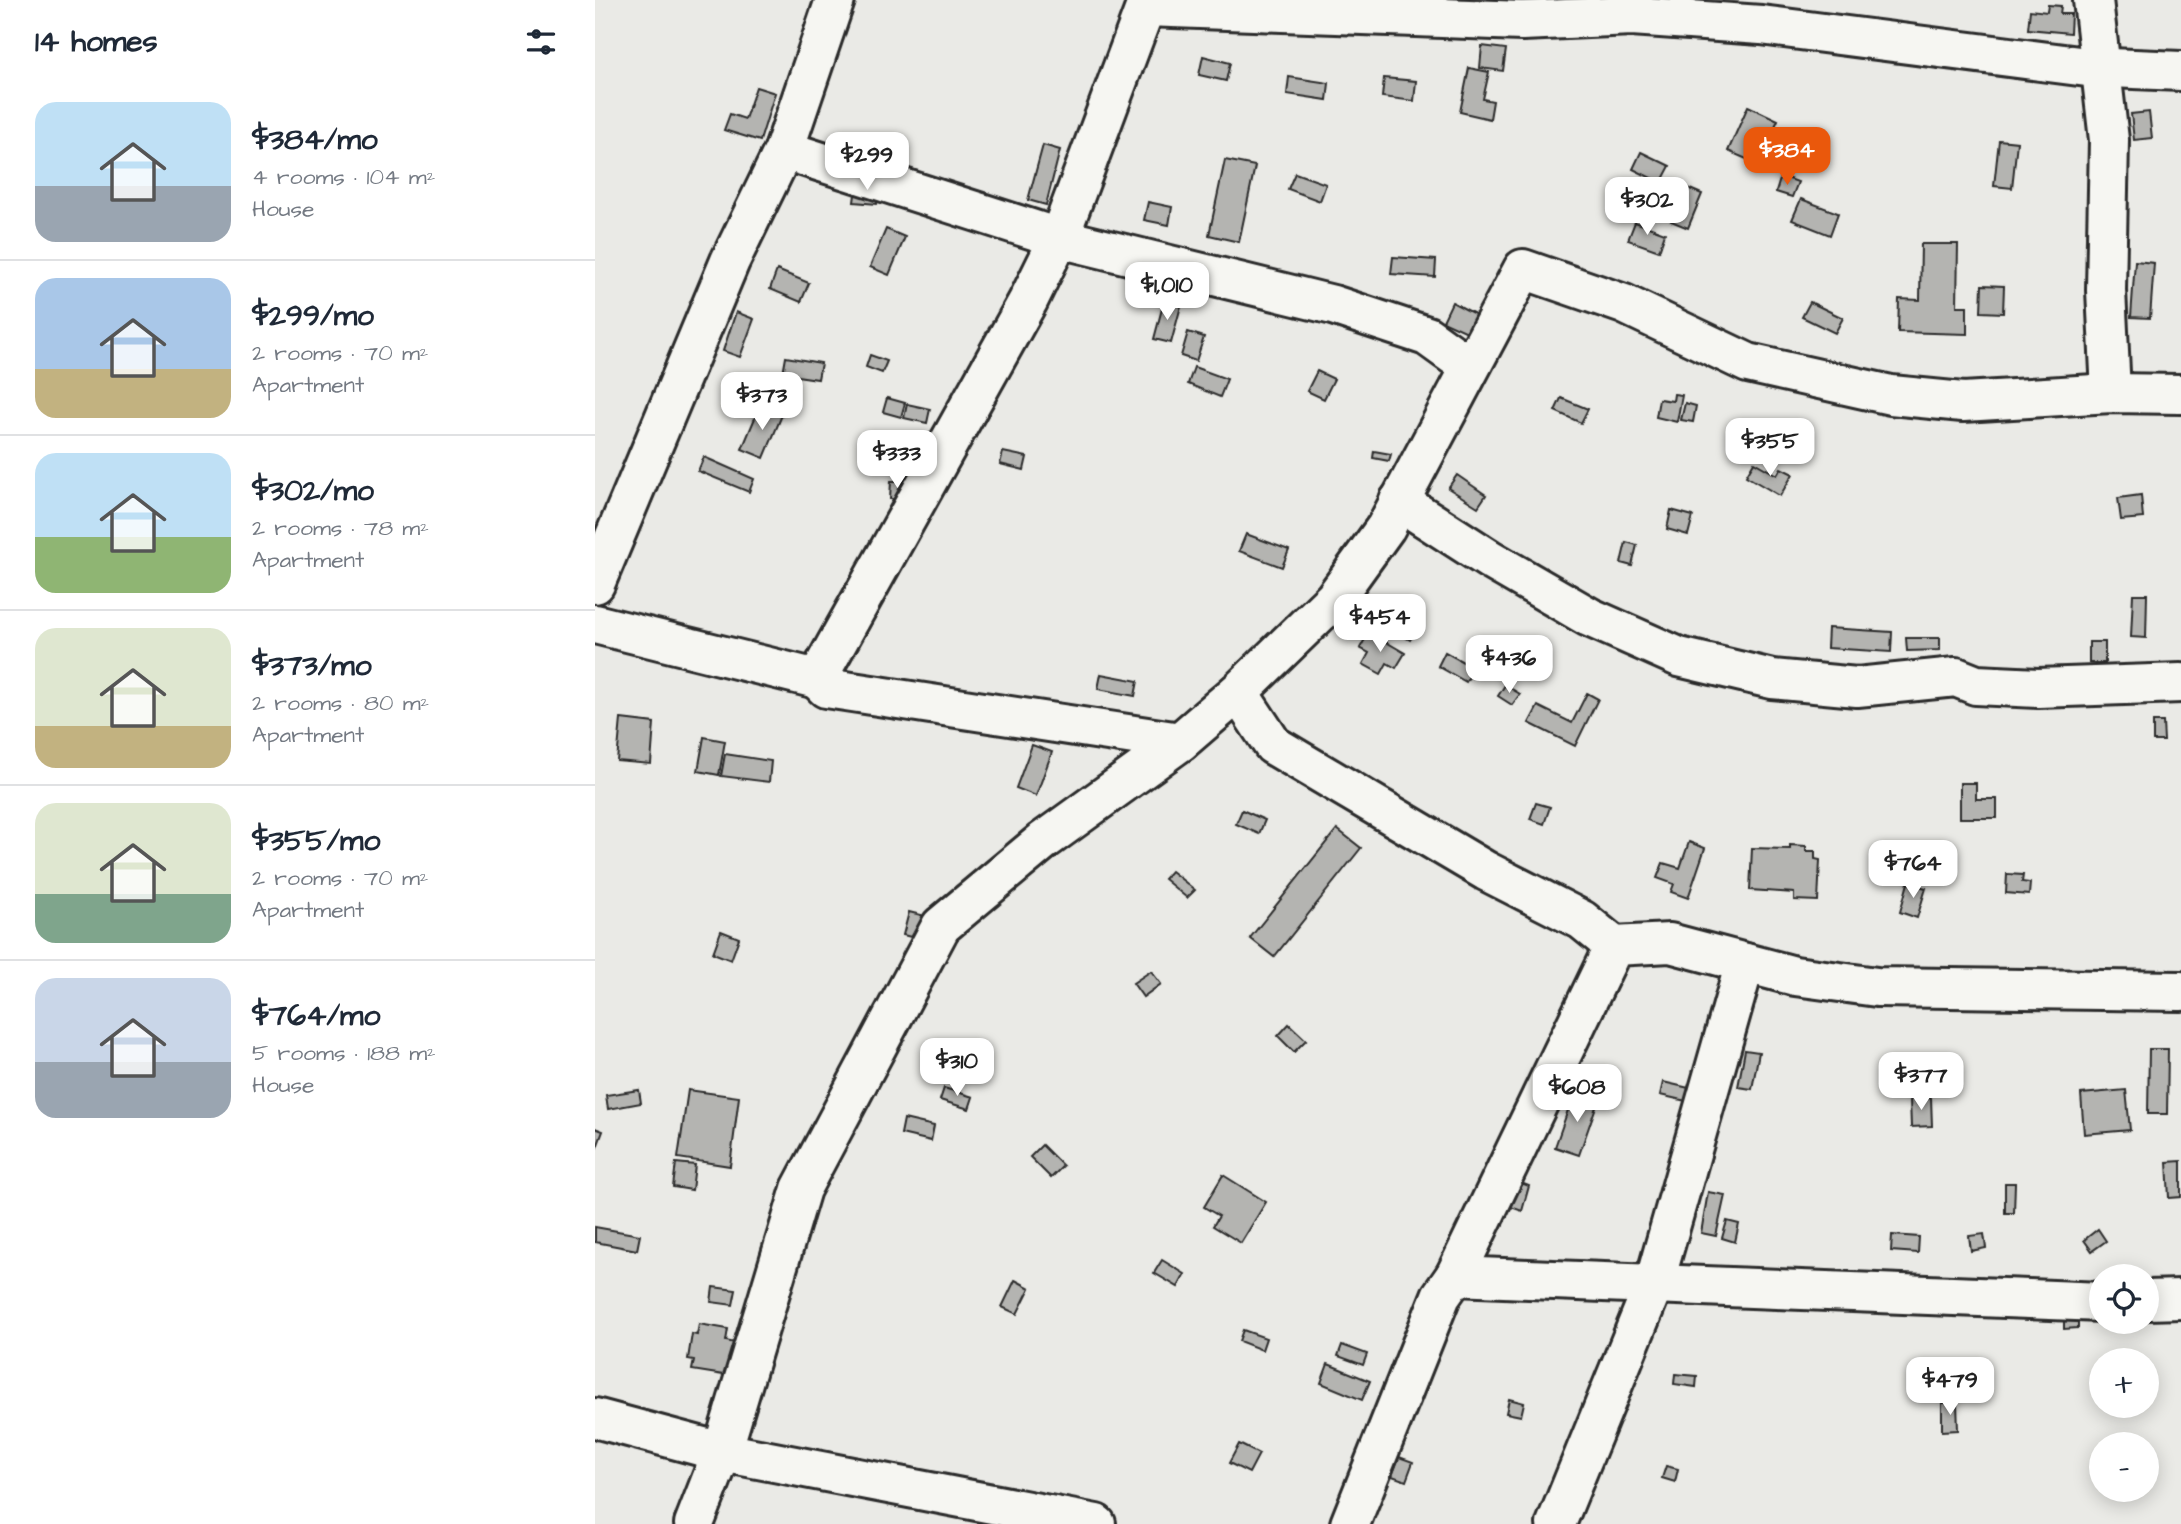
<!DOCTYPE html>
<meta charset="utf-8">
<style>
:root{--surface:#fff;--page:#f2f2f3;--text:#1f2937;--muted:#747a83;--line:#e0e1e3;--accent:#ea580c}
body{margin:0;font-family:"Architects Daughter",sans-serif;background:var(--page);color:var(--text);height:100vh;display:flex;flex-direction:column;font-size:26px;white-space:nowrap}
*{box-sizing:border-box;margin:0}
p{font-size:23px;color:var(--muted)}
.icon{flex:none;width:38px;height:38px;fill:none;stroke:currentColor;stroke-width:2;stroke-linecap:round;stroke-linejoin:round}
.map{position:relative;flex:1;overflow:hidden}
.side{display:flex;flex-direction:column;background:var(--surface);width:595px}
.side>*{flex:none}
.tools{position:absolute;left:1494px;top:1264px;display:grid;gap:14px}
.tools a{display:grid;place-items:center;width:70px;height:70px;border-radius:50%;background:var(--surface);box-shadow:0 4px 18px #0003;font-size:35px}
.price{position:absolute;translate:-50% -60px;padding:0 16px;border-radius:14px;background:#fff;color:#222;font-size:23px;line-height:46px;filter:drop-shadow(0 2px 4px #0008)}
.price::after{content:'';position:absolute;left:50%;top:42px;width:21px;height:16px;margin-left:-10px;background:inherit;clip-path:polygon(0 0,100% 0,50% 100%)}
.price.active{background:var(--accent);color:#fff}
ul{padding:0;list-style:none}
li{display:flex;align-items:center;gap:21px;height:175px;padding:0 35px}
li+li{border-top:2px solid var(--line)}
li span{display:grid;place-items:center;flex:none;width:196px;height:140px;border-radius:21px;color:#555}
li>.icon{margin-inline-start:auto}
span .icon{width:84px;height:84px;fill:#fffc;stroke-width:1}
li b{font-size:30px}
h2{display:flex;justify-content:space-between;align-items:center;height:84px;padding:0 35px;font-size:30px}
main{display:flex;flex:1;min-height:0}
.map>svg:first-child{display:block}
.building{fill:#b4b4b1;stroke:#2b2b2b;stroke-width:2}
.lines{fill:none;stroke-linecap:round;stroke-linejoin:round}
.minor-casing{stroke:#2b2b2b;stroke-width:44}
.minor{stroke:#f6f6f2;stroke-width:38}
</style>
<main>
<section class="side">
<h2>14 homes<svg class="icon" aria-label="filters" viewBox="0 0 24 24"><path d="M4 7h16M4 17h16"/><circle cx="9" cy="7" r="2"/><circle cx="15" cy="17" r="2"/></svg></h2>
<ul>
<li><span style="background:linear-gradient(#bfe0f5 60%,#9aa5b1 0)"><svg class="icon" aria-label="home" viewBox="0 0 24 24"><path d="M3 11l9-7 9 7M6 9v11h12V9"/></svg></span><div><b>$384/mo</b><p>4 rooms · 104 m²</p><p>House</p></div></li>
<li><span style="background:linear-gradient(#a9c7e8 65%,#c2b280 0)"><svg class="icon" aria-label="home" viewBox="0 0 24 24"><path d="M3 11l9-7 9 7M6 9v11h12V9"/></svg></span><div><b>$299/mo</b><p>2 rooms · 70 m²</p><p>Apartment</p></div></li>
<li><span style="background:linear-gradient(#bfe0f5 60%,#8fb573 0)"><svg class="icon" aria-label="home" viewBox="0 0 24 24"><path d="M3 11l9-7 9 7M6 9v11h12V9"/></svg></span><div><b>$302/mo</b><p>2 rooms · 78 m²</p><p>Apartment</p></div></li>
<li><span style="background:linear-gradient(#dfe7d0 70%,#c2b280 0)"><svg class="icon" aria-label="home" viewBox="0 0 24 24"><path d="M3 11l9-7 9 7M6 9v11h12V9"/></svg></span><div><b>$373/mo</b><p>2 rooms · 80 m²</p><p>Apartment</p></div></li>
<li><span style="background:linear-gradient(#dfe7d0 65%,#7fa58c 0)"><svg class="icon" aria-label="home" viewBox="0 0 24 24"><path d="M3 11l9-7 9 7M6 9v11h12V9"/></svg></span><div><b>$355/mo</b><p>2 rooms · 70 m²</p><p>Apartment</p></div></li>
<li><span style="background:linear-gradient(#c9d6e8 60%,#9aa5b1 0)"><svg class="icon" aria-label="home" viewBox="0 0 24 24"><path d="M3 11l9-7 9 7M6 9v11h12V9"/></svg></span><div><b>$764/mo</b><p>5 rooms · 188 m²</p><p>House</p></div></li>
</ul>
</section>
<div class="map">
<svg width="1586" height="1524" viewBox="0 0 1586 1524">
<rect width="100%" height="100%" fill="#eaeae6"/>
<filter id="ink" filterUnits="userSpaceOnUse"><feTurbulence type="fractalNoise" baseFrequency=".0143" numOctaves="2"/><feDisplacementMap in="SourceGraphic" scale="14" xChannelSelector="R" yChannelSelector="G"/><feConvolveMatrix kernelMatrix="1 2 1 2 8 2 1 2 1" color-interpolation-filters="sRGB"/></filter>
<g filter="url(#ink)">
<g class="building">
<polygon points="1453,5 1466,6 1465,14 1476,14 1475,33 1433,29 1435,10 1452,12"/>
<polygon points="887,46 911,49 908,71 885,68"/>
<polygon points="608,56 635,63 631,81 604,75"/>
<polygon points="874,68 894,72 888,99 898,101 895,119 865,112"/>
<polygon points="694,77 734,83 732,100 692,94"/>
<polygon points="789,78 821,81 819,101 787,97"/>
<polygon points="161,87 180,93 165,141 129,130 135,114 150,119"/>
<polygon points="1153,106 1183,120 1163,164 1133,151"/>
<polygon points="1554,112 1557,138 1539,140 1536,114"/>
<polygon points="1404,140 1422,142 1417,188 1399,186"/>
<polygon points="448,145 465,150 451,205 433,200"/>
<polygon points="1046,152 1075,166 1066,183 1038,169"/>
<polygon points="630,160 660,166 644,242 614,235"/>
<polygon points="700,173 731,184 725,201 693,189"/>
<polygon points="1186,176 1203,182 1197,197 1181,192"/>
<polygon points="262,179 285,181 282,204 259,202"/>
<polygon points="1090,187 1107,194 1093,228 1076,221"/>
<polygon points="1206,199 1243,213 1235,235 1197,220"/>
<polygon points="553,202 577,207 574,225 549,220"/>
<polygon points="1040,222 1070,233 1064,251 1033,240"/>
<polygon points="291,229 310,237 294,275 275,267"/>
<polygon points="1326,244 1363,244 1362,306 1372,306 1372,334 1303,332 1304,299 1325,300"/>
<polygon points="798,257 841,260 840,277 796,274"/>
<polygon points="1540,261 1559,263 1555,318 1536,317"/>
<polygon points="182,270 214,283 206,302 175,289"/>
<polygon points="1387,285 1409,286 1408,313 1386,312"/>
<polygon points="569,301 586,306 576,343 559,339"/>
<polygon points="857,302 891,320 883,337 848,321"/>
<polygon points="1215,302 1248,318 1240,333 1207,317"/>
<polygon points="141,312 159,319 145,357 128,351"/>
<polygon points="593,332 609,337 601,361 586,356"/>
<polygon points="275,355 292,361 287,373 271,367"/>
<polygon points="191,357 226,363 223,379 188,374"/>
<polygon points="599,367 632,379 625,397 593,384"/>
<polygon points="722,371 739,379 729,399 712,391"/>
<polygon points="1079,394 1087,395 1082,422 1061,417 1064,399 1078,401"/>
<polygon points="292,398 310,403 306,417 288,412"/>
<polygon points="966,398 993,409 986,423 960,411"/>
<polygon points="1090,403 1101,406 1098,422 1086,420"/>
<polygon points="312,404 335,409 332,423 309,418"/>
<polygon points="165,406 187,415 169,458 147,449"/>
<polygon points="779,451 796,454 794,461 778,458"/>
<polygon points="408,452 432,457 429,470 405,464"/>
<polygon points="109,457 159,479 154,492 103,471"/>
<polygon points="1159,462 1182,475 1186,468 1198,474 1185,496 1151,476"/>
<polygon points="862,475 891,495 883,507 853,488"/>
<polygon points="296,481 308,481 307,499 295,499"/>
<polygon points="1546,495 1548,518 1526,520 1523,498"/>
<polygon points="1076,510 1098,516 1093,535 1072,529"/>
<polygon points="651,534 694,550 687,567 644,551"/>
<polygon points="1031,542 1042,545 1037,566 1026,563"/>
<polygon points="1538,594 1552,594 1551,638 1536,637"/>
<polygon points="781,598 825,623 815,640 772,615"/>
<polygon points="1233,628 1297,632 1296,652 1232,648"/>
<polygon points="774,632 810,653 801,668 792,663 786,674 768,664 774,653 765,648"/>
<polygon points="1311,638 1345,638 1345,650 1312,651"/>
<rect x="1494" y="642" width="16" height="21"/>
<polygon points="850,652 879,668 871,682 843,666"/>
<polygon points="506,674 543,681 540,696 503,689"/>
<polygon points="910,685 925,694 917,705 903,696"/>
<polygon points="992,693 1003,699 980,746 934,723 943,706 977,723"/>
<polygon points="26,719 59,723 56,764 22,761"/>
<polygon points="1558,722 1568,722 1569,741 1558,741"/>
<polygon points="109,737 130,741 124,775 103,771"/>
<polygon points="437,745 457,752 441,796 421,788"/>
<polygon points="130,754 176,761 174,782 126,776"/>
<polygon points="1365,783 1381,783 1381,799 1402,799 1402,818 1365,818"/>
<polygon points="941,803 955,807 949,824 935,819"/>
<polygon points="647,810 670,820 664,834 641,824"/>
<polygon points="742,829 766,848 679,957 655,938"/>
<polygon points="1094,842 1110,848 1093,898 1076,892 1079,884 1062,878 1068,863 1085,868"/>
<polygon points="1195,845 1211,846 1211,851 1220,851 1220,859 1225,860 1223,901 1199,900 1199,893 1155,890 1157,848 1195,849"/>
<polygon points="576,871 600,890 592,898 569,879"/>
<polygon points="1412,874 1428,875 1427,882 1435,883 1434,895 1411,893"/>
<polygon points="1313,883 1331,888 1322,918 1305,912"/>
<polygon points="314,912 330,916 324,939 308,935"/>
<polygon points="126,931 144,938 136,960 118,953"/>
<polygon points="556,971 566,984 548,997 538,983"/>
<polygon points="694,1024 711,1040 699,1052 683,1036"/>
<polygon points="348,1046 365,1052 358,1073 341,1066"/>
<polygon points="1554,1049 1573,1049 1572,1114 1553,1114"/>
<polygon points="1150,1050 1164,1052 1157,1089 1143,1087"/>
<polygon points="1068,1082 1107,1091 1104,1104 1065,1095"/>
<polygon points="349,1088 378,1097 374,1109 345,1100"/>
<polygon points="44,1090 46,1103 13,1109 11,1095"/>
<polygon points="93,1090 144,1097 135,1166 83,1158"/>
<polygon points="1531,1090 1535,1130 1489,1134 1486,1094"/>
<polygon points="979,1093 1003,1101 984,1155 960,1147"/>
<polygon points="1336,1098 1337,1126 1316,1127 1315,1099"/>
<polygon points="309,1119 339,1126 336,1141 306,1134"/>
<polygon points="0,1128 8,1131 2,1147 0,1146"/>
<polygon points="447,1145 468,1166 456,1178 435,1157"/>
<polygon points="1586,1161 1586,1197 1574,1198 1572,1162"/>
<polygon points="81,1163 100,1165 97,1190 78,1187"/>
<polygon points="628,1175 671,1202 646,1243 618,1226 624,1216 609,1207"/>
<polygon points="921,1181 934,1186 927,1211 913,1206"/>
<polygon points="1410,1183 1420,1183 1419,1213 1410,1213"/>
<polygon points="1113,1192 1130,1195 1121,1236 1106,1233"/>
<polygon points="1132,1221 1144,1224 1140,1242 1127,1238"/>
<polygon points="0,1227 45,1235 42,1250 0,1242"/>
<polygon points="1503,1229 1511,1241 1497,1251 1489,1240"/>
<polygon points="1389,1234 1391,1248 1376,1251 1374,1236"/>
<polygon points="1297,1235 1324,1237 1323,1253 1296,1251"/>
<polygon points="567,1260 590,1274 583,1287 559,1273"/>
<polygon points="420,1280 435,1288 422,1314 407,1307"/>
<polygon points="118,1287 141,1290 138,1305 116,1302"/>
<polygon points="1483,1313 1483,1328 1469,1329 1469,1314"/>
<polygon points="104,1324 133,1329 131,1341 140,1343 135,1376 97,1370 99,1360 93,1359 97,1334 102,1335"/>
<polygon points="648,1330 671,1338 667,1350 644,1341"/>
<polygon points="747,1345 772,1354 768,1365 743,1356"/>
<polygon points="733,1364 775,1381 767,1400 726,1383"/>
<polygon points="1080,1374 1102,1376 1101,1387 1079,1384"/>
<polygon points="914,1399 929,1403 926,1416 911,1413"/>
<polygon points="1347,1403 1362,1403 1363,1430 1347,1431"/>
<polygon points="644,1444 664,1454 654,1473 634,1463"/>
<polygon points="804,1457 818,1462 811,1481 797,1476"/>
<polygon points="1071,1466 1083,1469 1080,1482 1067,1478"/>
</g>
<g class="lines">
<g class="minor-casing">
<g id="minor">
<polyline points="553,0 464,238 433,301 222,679 231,688 585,742"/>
<polyline points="1498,0 1514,140 1511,290 1516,393"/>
<polyline points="551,7 927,21 1037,16 1166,25 1492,67 1586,71"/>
<polyline points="189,150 464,238 738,305 832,336 875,367"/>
<polyline points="804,501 894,559 994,617 1084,657 1177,679 1262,687 1361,677 1381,685 1443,688 1586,683"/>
<polyline points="0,584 135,261 189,150 240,0"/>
<polyline points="0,624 222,679"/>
<polyline points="643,692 678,745 891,871 987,920 1019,946"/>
<polyline points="860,1276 1019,946 1075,943 1200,976 1282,987 1586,991"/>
<polyline points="1552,1300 1586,1299"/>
<polyline points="0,1418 127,1452 501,1524"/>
<polyline points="99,1524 127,1452 206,1189 346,926 448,841 585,742 643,692 739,599 791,527 928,269 1029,304 1153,363 1296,395 1368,402 1516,393 1586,394"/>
<polyline points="755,1524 846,1296 860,1276 1507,1302"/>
<polyline points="961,1524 1059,1284 1150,963"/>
</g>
</g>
<use href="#minor" class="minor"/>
</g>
</g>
</svg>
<div class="tools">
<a><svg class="icon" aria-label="locate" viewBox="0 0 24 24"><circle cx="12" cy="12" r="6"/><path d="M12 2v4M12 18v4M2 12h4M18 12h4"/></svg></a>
<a>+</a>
<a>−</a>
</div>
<b class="price active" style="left:1192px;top:187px">$384</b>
<b class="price" style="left:272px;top:192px">$299</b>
<b class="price" style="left:1052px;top:237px">$302</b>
<b class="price" style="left:572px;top:322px">$1,010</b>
<b class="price" style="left:167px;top:432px">$373</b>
<b class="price" style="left:1175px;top:478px">$355</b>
<b class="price" style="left:302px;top:490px">$333</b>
<b class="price" style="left:785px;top:654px">$454</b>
<b class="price" style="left:914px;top:695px">$436</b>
<b class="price" style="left:1318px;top:900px">$764</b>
<b class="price" style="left:362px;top:1098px">$310</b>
<b class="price" style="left:1326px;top:1112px">$377</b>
<b class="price" style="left:982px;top:1124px">$608</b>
<b class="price" style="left:1355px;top:1417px">$479</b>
</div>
</main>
